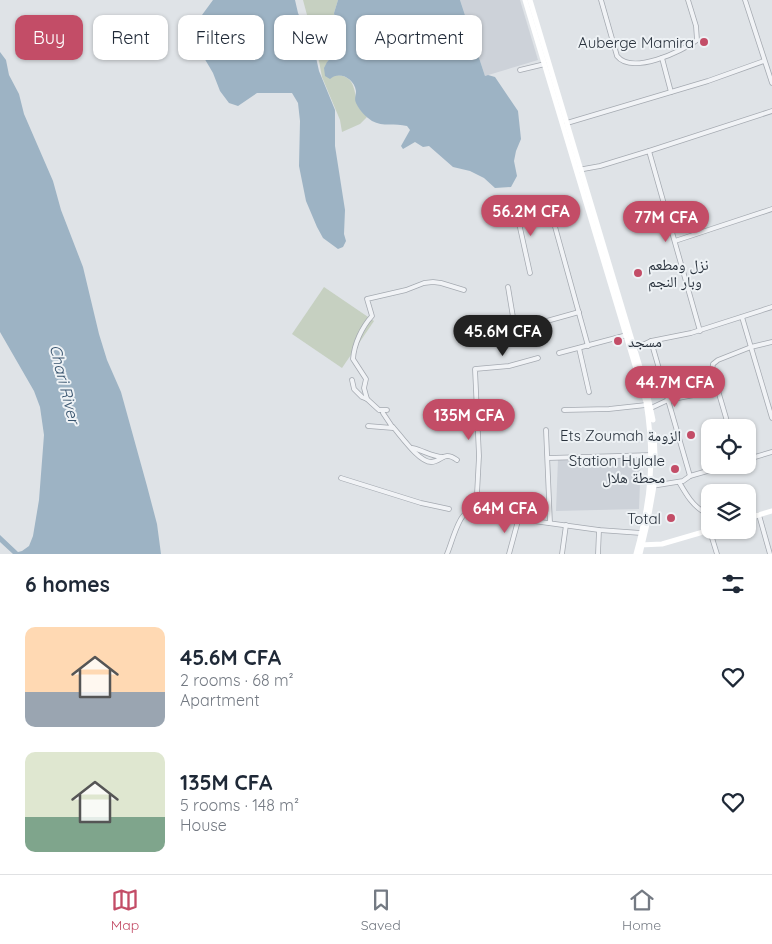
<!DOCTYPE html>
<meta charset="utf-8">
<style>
:root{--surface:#fff;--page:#f2f2f3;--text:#1f2937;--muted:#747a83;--line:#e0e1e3;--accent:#c34d67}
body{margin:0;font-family:Quicksand,"Noto Naskh Arabic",sans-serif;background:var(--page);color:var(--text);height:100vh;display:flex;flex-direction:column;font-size:19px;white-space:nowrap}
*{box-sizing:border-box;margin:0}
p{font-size:16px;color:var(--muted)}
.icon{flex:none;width:28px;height:28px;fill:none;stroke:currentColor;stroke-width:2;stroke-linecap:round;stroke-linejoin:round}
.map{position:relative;height:554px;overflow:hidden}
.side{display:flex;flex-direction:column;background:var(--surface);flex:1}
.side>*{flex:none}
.hud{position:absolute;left:15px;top:15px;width:500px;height:45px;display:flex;gap:10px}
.fabs{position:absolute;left:701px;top:419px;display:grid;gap:10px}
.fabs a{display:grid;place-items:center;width:55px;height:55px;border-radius:10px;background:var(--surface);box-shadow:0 1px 4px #0004;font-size:25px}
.price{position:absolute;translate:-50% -42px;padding:0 11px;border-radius:18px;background:var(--accent);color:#fff;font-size:16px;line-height:32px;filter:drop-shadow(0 1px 2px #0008)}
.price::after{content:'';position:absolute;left:50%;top:30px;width:15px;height:11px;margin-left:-8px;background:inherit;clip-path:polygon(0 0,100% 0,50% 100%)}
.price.active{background:#222;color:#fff}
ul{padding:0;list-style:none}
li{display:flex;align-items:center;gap:15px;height:125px;padding:0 25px}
li span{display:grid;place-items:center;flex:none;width:140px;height:100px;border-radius:10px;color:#555}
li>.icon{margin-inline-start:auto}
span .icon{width:60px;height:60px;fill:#fffc;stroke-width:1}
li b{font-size:21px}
h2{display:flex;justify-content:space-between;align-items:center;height:60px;padding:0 25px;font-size:21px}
.pill{padding:0 18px;border-radius:10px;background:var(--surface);box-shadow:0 1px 4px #0004;font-size:18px;line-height:45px}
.pill.active{background:var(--accent);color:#fff}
.menu{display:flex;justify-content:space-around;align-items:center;height:70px;border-top:1px solid var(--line);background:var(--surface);font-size:14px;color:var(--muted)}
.menu a{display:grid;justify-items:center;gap:2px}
.menu .active{color:var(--accent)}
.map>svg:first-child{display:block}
.built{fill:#cdd2d9}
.green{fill:#c6d0c1}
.water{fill:#9db3c4}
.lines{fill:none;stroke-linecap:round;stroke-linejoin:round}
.street-casing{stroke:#a5aab1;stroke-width:5.5}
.street{stroke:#f1f3f6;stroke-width:4}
.secondary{stroke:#fff;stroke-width:5}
.poi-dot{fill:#c34d67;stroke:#eef2f5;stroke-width:2}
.labels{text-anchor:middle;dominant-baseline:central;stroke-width:4;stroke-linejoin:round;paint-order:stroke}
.poi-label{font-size:15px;fill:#29323d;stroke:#eef2f5;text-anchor:end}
.water-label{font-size:16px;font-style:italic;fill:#37536d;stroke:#eef2f5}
</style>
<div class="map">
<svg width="772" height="554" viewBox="0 0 772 554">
<rect width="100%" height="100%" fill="#dfe3e7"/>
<g class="built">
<polygon points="460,0 520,0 538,60 485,76"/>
<polygon points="641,455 639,509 556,511 558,459"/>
</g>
<g class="green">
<path d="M 303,0 L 338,0 L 334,13 L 337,29 L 344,43 L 327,62 L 335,75 C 357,75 353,92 359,108 C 361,111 365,114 367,117 L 360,124 L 342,132 L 340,120 L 322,77 L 318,56 Z"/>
<polygon points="324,287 374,321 342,368 292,334"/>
</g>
<g class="water">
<polygon points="213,0 295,0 298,13 315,53 319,71 335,110 335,146 345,210 344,234 346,241 343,247 338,249 323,238 317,227 306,201 299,166 300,121 298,103 292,93 257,93 238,106 229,103 220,91 213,73 203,56 200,23 202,15"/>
<path d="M 338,0 L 460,0 L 485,76 L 488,75 L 495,77 L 518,111 L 521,139 L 516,151 L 514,161 L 517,176 L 511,187 L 495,188 L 484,178 L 470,171 L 453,167 L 429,146 L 423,147 L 415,142 L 403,149 L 401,146 L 410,130 L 407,126 C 395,123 383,127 372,121 C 366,117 359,110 356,103 C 354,99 356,96 356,91 C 354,78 339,71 330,79 L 325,76 L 324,68 L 327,62 L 344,43 L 337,29 L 334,13 Z"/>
<polygon points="0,52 6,60 9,75 19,94 24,114 53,181 61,210 83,267 99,334 107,360 121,392 147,486 157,524 161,554 13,554 0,542 0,535 18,552 22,551 29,546 33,536 39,500 44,435 40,407 34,391 0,332"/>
</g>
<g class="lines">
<g class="street-casing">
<g id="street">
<path d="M 601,0 L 617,56 C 632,75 681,52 697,40 L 696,26 L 688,0"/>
<polyline points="745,0 772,83"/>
<polyline points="662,58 671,92"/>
<polyline points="520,70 545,64"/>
<polyline points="567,123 708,81 764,61"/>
<polyline points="649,151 700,331"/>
<polyline points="578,170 600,166 649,151 772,111"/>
<polyline points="515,205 530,273"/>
<polyline points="549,205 588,346"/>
<polyline points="675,241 772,209"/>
<polyline points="508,287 515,329"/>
<polyline points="742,317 772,418"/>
<polyline points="504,333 579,312"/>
<polyline points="651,341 690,476"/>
<polyline points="579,348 589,392"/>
<polyline points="634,349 651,341 691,333 772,307"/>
<polyline points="559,353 627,335"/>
<polyline points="352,380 354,389 362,397 367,399 379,410 387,410"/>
<path d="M 367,399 L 364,388 L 366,379 L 353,359 C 354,344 362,327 372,316 L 367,299 L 406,290 L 424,283 L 433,282 L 441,283 L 464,290"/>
<polyline points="651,408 668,400 694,395"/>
<polyline points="564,410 609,409 646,405"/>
<polyline points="368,426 393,428 383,413"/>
<path d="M 393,427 C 401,436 419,462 431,462 C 442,462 443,450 457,460"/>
<polyline points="729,428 712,370 713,364 718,360 751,347 772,342"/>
<polyline points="546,430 550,523"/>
<path d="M 412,448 C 423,450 432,457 443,457"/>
<polyline points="548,458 652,455"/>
<polyline points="748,459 772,452"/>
<polyline points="341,478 421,503 449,509"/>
<path d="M 679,482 C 686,494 692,505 704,512 L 717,554"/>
<polyline points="652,486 683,481 690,476 728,465"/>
<polyline points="476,513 479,456 475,369 509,366 538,358"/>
<polyline points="759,515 770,554"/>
<path d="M 447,554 C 451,545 457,521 464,515 C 467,513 472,513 476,513 L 599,530 L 641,533"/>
<polyline points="509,554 525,495"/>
<polyline points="562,554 566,525"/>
<polyline points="598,554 599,530"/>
</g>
</g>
<use href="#street" class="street"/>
<g class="secondary">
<path d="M 525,0 L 646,402 C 655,458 651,500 636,554"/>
<polyline points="530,0 646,387 653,420"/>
<polyline points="654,434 655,455"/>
<polyline points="748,518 772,511"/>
<polyline points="640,545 662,544 710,530"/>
<polyline points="640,554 648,520 654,486"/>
</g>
</g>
<g class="poi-dot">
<circle cx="704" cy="42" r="5"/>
<circle cx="638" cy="273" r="5"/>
<circle cx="618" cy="341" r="5"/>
<circle cx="691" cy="435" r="5"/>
<circle cx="675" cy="469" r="5"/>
<circle cx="671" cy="518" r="5"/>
</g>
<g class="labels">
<g class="poi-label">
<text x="694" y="42">Auberge Mamira</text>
<text x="648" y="264" text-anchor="start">نزل ومطعم<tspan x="648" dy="17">وبار النجم</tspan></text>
<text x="628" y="341" text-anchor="start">مسجد</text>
<text x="681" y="435">Ets Zoumah الزومة</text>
<text x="665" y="460">Station Hylale<tspan x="665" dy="17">محطة هلال</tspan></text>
<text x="661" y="518">Total</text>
</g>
<g class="water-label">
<text transform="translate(65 384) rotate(76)">Chari River</text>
</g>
</g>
</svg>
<div class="fabs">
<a><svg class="icon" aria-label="locate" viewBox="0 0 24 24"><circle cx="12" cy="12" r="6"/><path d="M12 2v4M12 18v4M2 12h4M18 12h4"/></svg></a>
<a><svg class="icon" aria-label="layers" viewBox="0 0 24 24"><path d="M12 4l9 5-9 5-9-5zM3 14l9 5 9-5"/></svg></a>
</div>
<b class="price" style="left:531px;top:237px">56.2M CFA</b>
<b class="price" style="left:666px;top:243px">77M CFA</b>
<b class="price active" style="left:503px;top:357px">45.6M CFA</b>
<b class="price" style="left:675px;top:408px">44.7M CFA</b>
<b class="price" style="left:469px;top:441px">135M CFA</b>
<b class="price" style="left:505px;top:534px">64M CFA</b>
<div class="hud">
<a class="pill active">Buy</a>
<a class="pill">Rent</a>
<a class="pill">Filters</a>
<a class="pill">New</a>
<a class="pill">Apartment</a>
</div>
</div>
<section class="side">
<h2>6 homes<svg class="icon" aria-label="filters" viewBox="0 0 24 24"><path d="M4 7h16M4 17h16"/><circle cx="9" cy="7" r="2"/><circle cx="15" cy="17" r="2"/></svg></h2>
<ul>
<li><span style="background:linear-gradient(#ffd9b3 65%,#9aa5b1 0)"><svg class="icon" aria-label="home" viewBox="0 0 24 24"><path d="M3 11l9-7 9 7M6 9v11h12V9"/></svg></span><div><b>45.6M CFA</b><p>2 rooms · 68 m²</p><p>Apartment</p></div><svg class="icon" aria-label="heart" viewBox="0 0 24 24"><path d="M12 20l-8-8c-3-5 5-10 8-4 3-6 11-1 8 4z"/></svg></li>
<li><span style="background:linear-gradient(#dfe7d0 65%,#7fa58c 0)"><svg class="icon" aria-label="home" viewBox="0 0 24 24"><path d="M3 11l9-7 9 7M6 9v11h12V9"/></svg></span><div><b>135M CFA</b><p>5 rooms · 148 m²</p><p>House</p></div><svg class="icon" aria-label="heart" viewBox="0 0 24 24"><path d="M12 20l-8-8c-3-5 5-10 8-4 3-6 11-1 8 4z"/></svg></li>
</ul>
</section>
<nav class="menu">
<a class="active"><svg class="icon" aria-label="map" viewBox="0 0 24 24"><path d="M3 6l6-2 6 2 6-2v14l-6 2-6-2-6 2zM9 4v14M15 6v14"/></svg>Map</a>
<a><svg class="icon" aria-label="saved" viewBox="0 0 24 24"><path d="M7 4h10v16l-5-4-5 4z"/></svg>Saved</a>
<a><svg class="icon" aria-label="home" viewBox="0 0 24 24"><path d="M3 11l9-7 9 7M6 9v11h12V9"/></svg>Home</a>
</nav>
